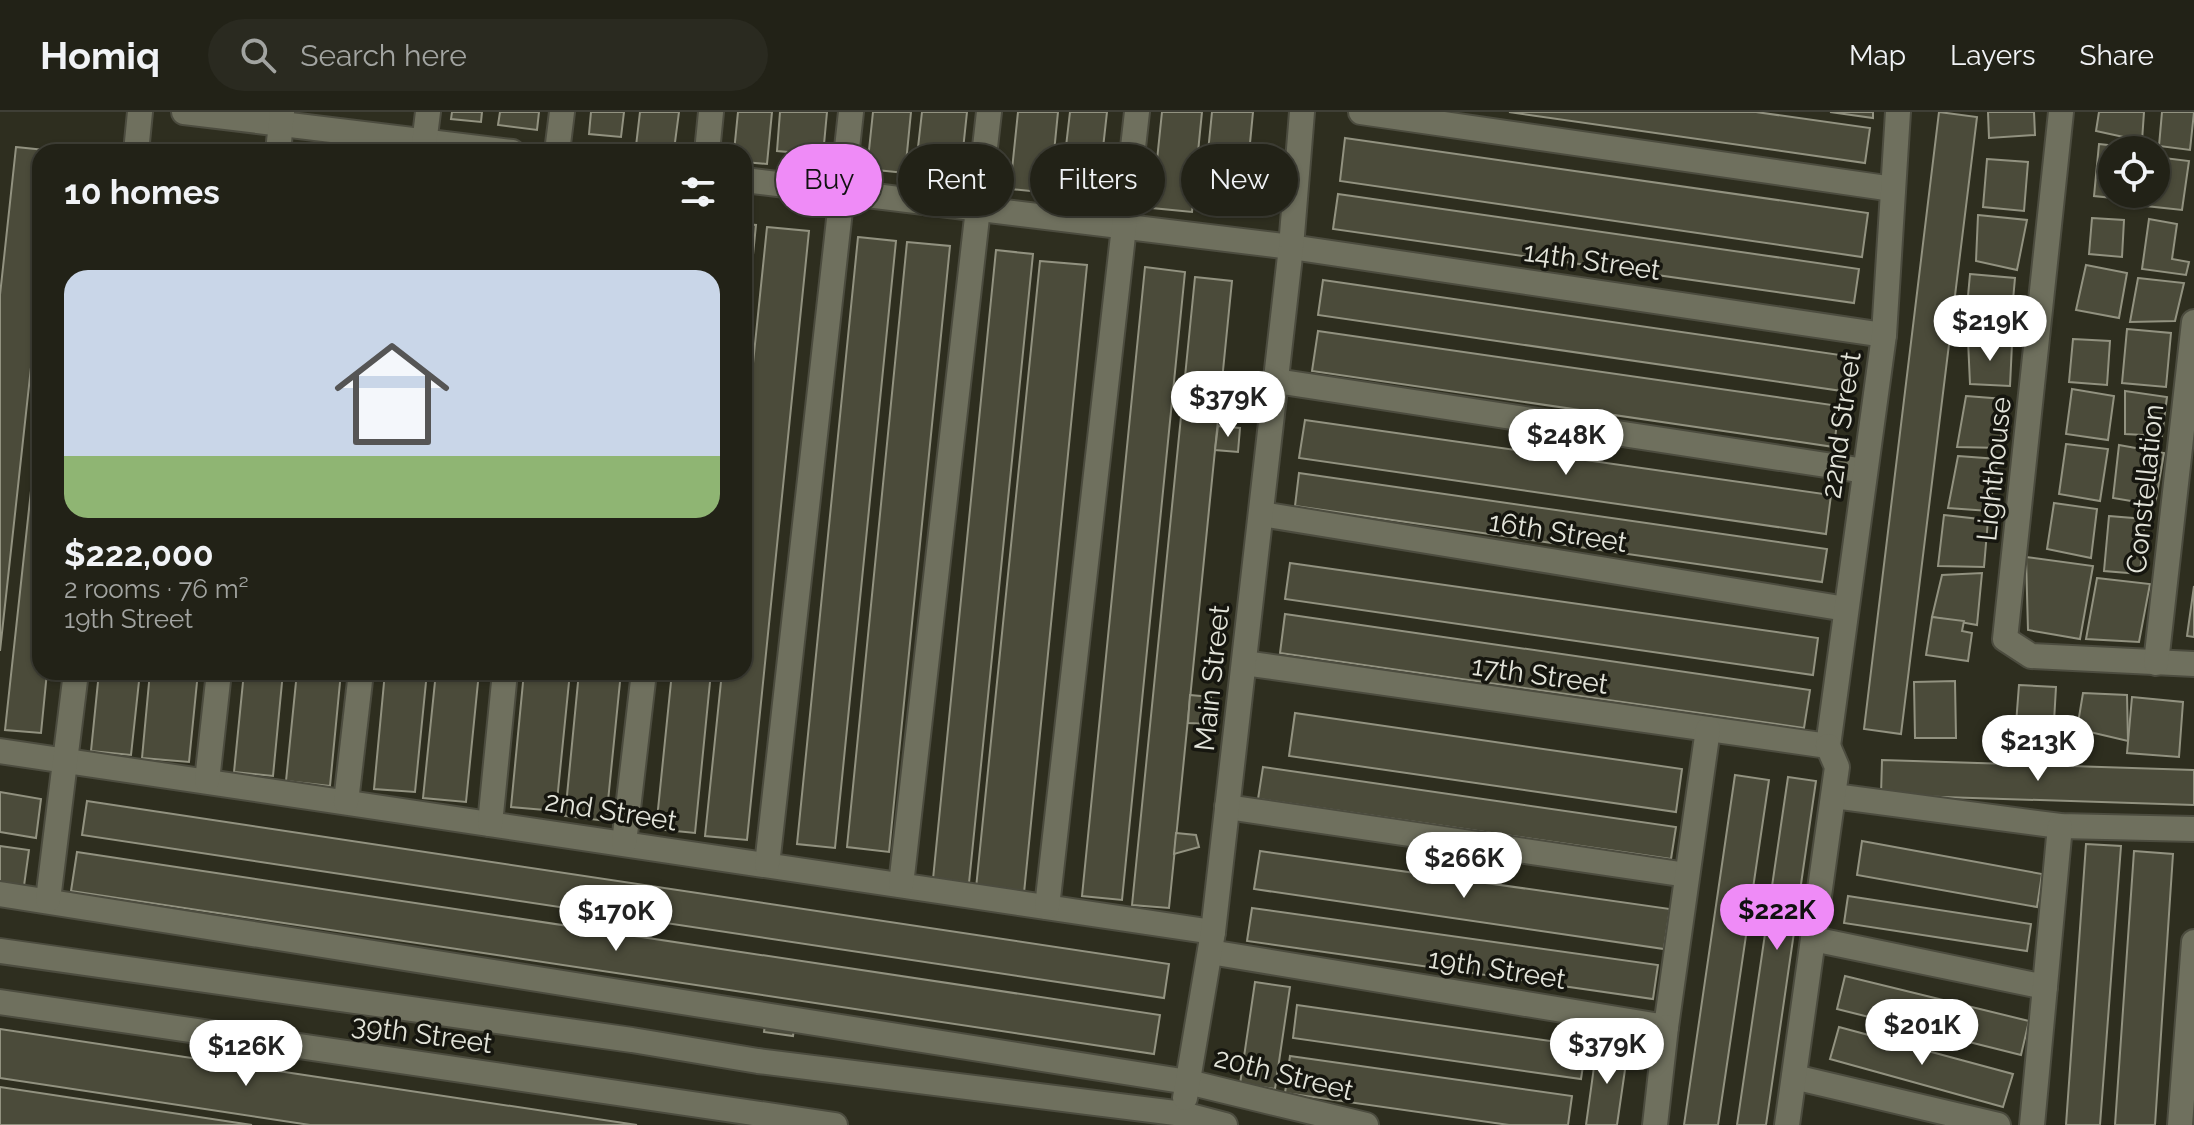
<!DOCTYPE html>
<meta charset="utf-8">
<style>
:root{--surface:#222217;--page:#2a2a20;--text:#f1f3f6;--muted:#a2a4a1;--line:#3f3f36;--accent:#ef8bf7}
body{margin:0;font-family:Raleway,sans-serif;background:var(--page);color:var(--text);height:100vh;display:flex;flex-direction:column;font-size:30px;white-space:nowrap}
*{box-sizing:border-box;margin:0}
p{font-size:26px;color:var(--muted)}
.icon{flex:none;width:44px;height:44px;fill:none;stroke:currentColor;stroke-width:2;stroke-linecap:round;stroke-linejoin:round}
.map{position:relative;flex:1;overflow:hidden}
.details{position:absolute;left:32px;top:32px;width:720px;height:536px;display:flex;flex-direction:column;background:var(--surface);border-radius:24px;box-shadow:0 2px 6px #0004,0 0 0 2px var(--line)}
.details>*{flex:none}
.hud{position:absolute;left:776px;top:32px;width:760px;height:72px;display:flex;gap:16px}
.controls{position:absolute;left:2098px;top:24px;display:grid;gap:16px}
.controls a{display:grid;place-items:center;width:72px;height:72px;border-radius:50%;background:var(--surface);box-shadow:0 2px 6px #0004,0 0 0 2px var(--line);font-size:40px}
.price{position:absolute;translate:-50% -68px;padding:0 18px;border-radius:28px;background:#fff;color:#222;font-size:26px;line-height:52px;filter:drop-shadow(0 2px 4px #0008)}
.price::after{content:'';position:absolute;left:50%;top:48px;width:24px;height:18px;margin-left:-12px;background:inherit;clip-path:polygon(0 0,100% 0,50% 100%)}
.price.active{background:var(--accent);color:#111}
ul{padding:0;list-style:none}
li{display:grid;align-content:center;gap:16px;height:424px;padding:0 32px}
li+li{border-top:2px solid var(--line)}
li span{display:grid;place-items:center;height:248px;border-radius:24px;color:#555}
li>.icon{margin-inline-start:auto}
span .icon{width:144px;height:144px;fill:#fffc;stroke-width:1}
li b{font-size:34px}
h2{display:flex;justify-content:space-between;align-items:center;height:96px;padding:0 32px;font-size:34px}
.chip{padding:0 28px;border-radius:36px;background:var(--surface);box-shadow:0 2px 6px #0004,0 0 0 2px var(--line);font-size:28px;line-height:72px}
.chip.active{background:var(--accent);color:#111}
header{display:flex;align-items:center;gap:48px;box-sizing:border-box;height:112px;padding:0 40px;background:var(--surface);border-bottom:2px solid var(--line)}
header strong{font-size:38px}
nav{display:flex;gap:44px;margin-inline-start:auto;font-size:28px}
.search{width:560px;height:72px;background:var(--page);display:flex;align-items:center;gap:20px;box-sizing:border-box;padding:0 28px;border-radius:44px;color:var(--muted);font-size:30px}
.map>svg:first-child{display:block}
.building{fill:#4b4b3a;stroke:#929280;stroke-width:2}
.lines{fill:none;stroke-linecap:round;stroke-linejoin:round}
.street-casing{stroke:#4c4c3f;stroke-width:28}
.street{stroke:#6f705e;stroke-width:24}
.labels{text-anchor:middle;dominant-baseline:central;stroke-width:7;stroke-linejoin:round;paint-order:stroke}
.street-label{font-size:28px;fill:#e3e4da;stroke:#16160f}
</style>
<header>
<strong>Homiq</strong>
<div class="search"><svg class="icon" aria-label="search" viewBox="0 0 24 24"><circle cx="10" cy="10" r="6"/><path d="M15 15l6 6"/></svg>Search here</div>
<nav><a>Map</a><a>Layers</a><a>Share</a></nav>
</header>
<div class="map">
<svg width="2194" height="1013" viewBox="0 0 2194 1013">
<rect width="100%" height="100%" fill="#2e2e1f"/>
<g class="building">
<polygon points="452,0 482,0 481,10 451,7"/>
<polygon points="500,0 539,0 537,18 498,13"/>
<polygon points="591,0 624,0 621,25 589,22"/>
<polygon points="640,0 679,0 674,38 636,34"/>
<polygon points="738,0 772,0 767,52 744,50 744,40 734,40"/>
<polygon points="780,0 827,0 823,43 777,39"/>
<polygon points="873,0 911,0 905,61 867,57"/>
<polygon points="922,0 967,0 960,66 915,62"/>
<polygon points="1018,0 1058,0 1050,81 1010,77"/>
<polygon points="1070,0 1107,0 1097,90 1060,86"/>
<polygon points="1162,0 1202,0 1192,100 1152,96"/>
<polygon points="1212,0 1253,0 1243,104 1202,100"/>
<polygon points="1509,0 1756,0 1870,16 1865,51"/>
<polygon points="1830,0 1873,0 1873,6"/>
<polygon points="1939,0 1977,5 1901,622 1864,617"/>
<polygon points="1988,0 2034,0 2035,23 1989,26"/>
<polygon points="2099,0 2144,0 2142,29 2096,19"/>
<polygon points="2162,0 2194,0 2190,38 2159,34"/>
<polygon points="1345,26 1868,101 1862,145 1340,69"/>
<polygon points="2099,32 2136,36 2112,38 2112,82 2132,82 2132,88 2094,84"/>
<polygon points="16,35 55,39 40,40 40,173 0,539 0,183"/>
<polygon points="2156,45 2189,49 2182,98 2146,94 2147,82 2156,82"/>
<polygon points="1987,47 2028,50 2024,99 1983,95"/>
<polygon points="1338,82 1859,157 1854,191 1333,117"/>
<polygon points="1978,103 2027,108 2017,158 1976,149"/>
<polygon points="2092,106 2124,108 2122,145 2089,142"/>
<polygon points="2149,107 2177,112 2172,147 2189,150 2186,163 2142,157"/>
<polygon points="744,112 756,113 744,233"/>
<polygon points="767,115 809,119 747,728 705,724 722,560 744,560 744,339"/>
<polygon points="858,125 896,129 835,736 797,732"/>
<polygon points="907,130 950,134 889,740 847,735"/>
<polygon points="996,138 1033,142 969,771 933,767"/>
<polygon points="1040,149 1087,153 1024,781 976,776"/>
<polygon points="2086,153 2127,161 2119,206 2076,198"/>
<polygon points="1145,155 1185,160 1122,788 1082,784"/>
<polygon points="1970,162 2015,166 2010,221 1965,217"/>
<polygon points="1195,165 1232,169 1169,796 1132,793"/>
<polygon points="2138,166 2184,171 2175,209 2130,210"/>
<polygon points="1323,168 1847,244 1842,279 1318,203"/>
<polygon points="2127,217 2171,221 2166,275 2122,271"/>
<polygon points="1318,219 1839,294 1834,335 1312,259"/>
<polygon points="2073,227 2110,229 2107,273 2069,270"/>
<polygon points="1968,228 2012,232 2010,274 1970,272"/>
<polygon points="2072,277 2114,284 2108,328 2066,322"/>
<polygon points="2125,279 2167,285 2162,324 2125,322"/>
<polygon points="1966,284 2004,287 2000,336 1957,335"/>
<polygon points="40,296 40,560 47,560 41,621 5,618"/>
<polygon points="1305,308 1831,383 1826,422 1299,346"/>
<polygon points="1218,314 1240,316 1238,340 1215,338"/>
<polygon points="2066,332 2108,337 2100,389 2059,382"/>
<polygon points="2119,333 2164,341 2155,393 2113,386"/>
<polygon points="1958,344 1998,347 1989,399 1948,396"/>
<polygon points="1299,361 1827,437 1822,470 1295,394"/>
<polygon points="2054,391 2097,397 2091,446 2047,437"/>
<polygon points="1944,403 1988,408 1984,455 1938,454"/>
<polygon points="2109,404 2145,407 2140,462 2104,459"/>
<polygon points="2026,445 2093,454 2080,527 2028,518"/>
<polygon points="1290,451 1818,526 1813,563 1285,487"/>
<polygon points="1982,461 1977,513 1932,505 1942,463"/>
<polygon points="2097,466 2150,472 2139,530 2086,527"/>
<polygon points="2194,474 2194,525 2187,524"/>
<polygon points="1285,502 1810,578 1804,616 1280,541"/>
<polygon points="1932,505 1964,509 1962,519 1972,521 1968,549 1926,543"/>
<polygon points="99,560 140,560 131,643 91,639"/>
<polygon points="150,560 198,560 189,650 142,646"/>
<polygon points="244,560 283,560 273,664 234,660"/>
<polygon points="297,560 341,560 330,674 286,669"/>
<polygon points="385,560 427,560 415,680 374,677"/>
<polygon points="436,560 479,560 466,690 423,686"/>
<polygon points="524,560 570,560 556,699 511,695"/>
<polygon points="579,560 621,560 606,709 565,704"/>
<polygon points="672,560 711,560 695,721 656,717"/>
<polygon points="1955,569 1956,626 1915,626 1914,570"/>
<polygon points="2019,573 2056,575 2053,627 2015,625"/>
<polygon points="2083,581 2127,583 2128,629 2077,617"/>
<polygon points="1190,583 1211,585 1209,612 1188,611"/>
<polygon points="2132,585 2183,590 2179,645 2127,641"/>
<polygon points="1295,601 1682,657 1676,700 1289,644"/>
<polygon points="1882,648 2194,658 2194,693 1881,683"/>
<polygon points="1263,655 1676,715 1671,747 1258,687"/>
<polygon points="1735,663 1769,668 1718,1013 1684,1013"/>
<polygon points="1788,665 1816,669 1766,1013 1737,1013"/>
<polygon points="0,680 41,687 36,726 0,720"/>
<polygon points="87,689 1169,852 1164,886 82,723"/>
<polygon points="1176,721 1196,723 1199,735 1174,742"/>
<polygon points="1862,729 2042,762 2037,795 1857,763"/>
<polygon points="2086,732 2121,734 2100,1013 2066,1013"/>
<polygon points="0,734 29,738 24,774 0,771"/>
<polygon points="1260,739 1670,797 1664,837 1254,777"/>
<polygon points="2134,739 2173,742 2155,1013 2115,1013"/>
<polygon points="77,740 1160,903 1154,942 71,779"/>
<polygon points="1848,784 2031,812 2027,839 1844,811"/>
<polygon points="1252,796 1658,853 1653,887 1247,829"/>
<polygon points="1845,864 2029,909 2021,943 1837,897"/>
<polygon points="1255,870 1290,875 1275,977 1240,972"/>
<polygon points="1297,893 1586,934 1581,967 1293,926"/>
<polygon points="766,906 795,910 793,924 764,920"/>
<polygon points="1839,915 2013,962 2003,995 1830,947"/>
<polygon points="0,917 278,959 637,1013 310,1013 0,966"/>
<polygon points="1597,933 1628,937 1617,1013 1586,1013"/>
<polygon points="257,939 280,943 278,959 255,955"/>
<polygon points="1290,944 1572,984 1568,1013 1509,1013 1285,981"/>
<polygon points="0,975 252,1013 0,1013"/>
</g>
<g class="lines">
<g class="street-casing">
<g id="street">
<polyline points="184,0 512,40"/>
<polyline points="1361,0 1893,77"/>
<polyline points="2061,0 2005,527 2031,544 2194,552"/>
<polyline points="136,40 140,0"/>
<polyline points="278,40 282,0"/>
<polyline points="423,40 428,0"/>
<polyline points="557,40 562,0"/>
<polyline points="707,40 711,0"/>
<polyline points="744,68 1291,135 1884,223"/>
<polyline points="1276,269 1865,359"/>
<polyline points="1261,402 1846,497"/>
<polyline points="1244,551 1828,634"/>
<polyline points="2156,551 2194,210"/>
<polyline points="1828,634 1884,223 1898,0"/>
<polyline points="0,639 1213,820"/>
<polyline points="207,669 219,560"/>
<polyline points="1834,684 2060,714 2194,717"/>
<polyline points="346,690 361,560"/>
<polyline points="1227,695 1687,763"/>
<polyline points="490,712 505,560"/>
<polyline points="624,731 644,560"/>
<polyline points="767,753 851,0"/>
<polyline points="901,773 989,0"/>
<polyline points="0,782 1188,970 1366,1013"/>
<polyline points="48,788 76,560"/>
<polyline points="1047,795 1137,0"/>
<polyline points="1813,827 2045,875"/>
<polyline points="0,839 632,928 758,949 1183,1002 1225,1013"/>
<polyline points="1210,840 1666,915 1708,617"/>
<polyline points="0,890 835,1013"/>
<polyline points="1794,965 1998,1013"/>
<polyline points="1185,986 1213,820 1291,135 1302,0"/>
<polyline points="1655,1013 1666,915"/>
<polyline points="1787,1013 1837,655 1828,634"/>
<polyline points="2032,1013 2060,714"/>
<polyline points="2180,1013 2194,830"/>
</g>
</g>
<use href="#street" class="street"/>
</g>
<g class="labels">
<g class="street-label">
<text transform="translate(1592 149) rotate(8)">14th Street</text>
<text transform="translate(1841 313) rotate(-82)">22nd Street</text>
<text transform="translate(1994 357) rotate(-84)">Lighthouse</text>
<text transform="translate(2145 377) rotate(-84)">Constellation</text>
<text transform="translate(1558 420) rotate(9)">16th Street</text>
<text transform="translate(1540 563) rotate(8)">17th Street</text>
<text transform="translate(1212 566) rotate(-84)">Main Street</text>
<text transform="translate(611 699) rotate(9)">2nd Street</text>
<text transform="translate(1497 857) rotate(9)">19th Street</text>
<text transform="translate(422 922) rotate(8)">39th Street</text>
<text transform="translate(1284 962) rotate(14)">20th Street</text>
</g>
</g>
</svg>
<div class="controls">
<a><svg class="icon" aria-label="locate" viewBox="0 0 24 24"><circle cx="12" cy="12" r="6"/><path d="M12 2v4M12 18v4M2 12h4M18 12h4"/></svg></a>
</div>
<b class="price" style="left:1990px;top:251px">$219K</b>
<b class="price" style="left:1228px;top:327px">$379K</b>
<b class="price" style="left:1566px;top:365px">$248K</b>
<b class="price" style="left:2038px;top:671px">$213K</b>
<b class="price" style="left:1464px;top:788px">$266K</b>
<b class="price active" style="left:1777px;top:840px">$222K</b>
<b class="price" style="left:616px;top:841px">$170K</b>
<b class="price" style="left:1922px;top:955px">$201K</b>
<b class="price" style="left:1607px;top:974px">$379K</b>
<b class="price" style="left:246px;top:976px">$126K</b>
<div class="hud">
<a class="chip active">Buy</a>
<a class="chip">Rent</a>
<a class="chip">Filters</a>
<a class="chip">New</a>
</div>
<section class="details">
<h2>10 homes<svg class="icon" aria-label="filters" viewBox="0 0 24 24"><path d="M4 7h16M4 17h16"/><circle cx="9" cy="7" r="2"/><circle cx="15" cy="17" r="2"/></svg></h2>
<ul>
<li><span style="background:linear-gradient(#c9d6e8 75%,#8fb573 0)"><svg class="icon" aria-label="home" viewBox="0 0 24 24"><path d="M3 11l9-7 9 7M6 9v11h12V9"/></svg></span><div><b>$222,000</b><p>2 rooms · 76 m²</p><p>19th Street</p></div></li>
</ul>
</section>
</div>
